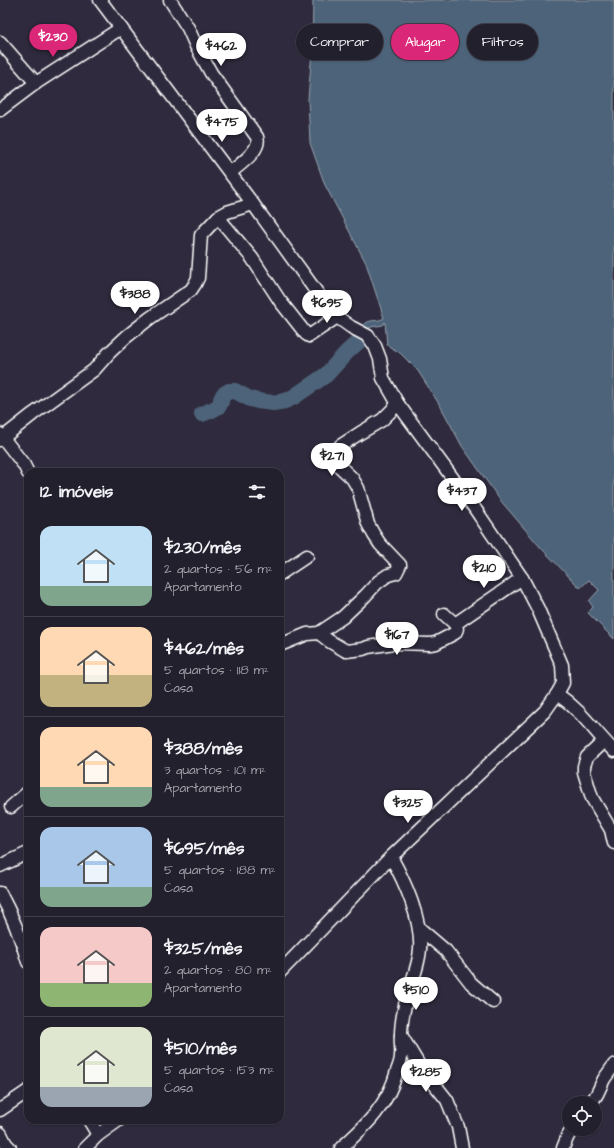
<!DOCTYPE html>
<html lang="pt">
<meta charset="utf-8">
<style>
:root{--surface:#23202e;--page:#2b2836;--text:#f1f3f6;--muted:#a3a3aa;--line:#403e4a;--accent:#db2777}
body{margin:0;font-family:"Architects Daughter",sans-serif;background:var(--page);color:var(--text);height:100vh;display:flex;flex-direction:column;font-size:15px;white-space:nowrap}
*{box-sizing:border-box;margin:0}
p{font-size:13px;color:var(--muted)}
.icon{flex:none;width:22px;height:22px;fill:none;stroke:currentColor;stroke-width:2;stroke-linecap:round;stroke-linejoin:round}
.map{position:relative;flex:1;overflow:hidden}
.drawer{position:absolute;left:24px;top:468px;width:260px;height:656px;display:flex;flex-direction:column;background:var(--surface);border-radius:12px;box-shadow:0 1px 3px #0004,0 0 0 1px var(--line)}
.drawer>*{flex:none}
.banner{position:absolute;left:296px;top:24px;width:258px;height:36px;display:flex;gap:8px}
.buttons{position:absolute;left:562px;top:1096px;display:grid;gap:8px}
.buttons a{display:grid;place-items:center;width:40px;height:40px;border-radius:50%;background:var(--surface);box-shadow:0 1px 3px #0004,0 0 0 1px var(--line);font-size:20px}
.price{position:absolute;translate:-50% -34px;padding:0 9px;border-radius:14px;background:#fff;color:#222;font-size:13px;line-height:26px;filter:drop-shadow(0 1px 2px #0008)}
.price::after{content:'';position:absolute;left:50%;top:24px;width:12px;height:9px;margin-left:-6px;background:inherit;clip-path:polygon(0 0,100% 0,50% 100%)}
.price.selected{background:var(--accent);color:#fff}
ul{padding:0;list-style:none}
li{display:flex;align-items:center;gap:12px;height:100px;padding:0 16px}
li+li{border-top:1px solid var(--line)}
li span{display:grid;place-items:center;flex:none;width:112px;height:80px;border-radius:12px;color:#555}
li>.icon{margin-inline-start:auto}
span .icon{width:48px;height:48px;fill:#fffc;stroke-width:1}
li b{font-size:17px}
h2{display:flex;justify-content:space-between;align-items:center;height:48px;padding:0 16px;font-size:17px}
.chip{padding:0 14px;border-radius:18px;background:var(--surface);box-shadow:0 1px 3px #0004,0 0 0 1px var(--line);font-size:14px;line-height:36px}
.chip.selected{background:var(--accent);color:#fff}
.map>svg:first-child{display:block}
.water{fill:#4e6479;stroke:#95a2af}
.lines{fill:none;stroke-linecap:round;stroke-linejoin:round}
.river{stroke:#4e6479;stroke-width:16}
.minor-casing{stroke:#fff;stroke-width:15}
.minor{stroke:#2f2a3d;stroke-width:12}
</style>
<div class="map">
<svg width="614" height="1148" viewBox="0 0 614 1148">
<rect width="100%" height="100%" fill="#2f2a3d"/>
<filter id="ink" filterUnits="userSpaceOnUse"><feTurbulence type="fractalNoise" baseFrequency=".025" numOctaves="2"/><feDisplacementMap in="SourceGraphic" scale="8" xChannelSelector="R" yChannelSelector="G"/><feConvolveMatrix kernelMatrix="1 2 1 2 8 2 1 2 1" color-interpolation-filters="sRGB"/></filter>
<g filter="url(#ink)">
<path class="water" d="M 313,0 L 614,0 L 614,639 L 588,613 L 593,607 L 589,601 L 599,590 L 589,580 L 580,588 L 541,548 L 500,500 L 462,446 L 441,407 L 418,371 L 400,353 L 387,345 L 385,322 L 383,325 L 371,327 L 365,331 L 363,341 L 361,346 L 343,356 C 348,350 354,344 358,336 C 361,331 361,326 366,323 C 372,319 378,322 384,318 L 366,263 L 325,185 L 310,143 L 308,99 L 312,51 Z"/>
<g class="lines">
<polyline class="river" points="202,414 212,410 219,406 221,402 221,399 223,395 229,391 235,391 250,399 258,401 273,403 285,401 292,398 326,375 347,352 358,342"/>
<g class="minor-casing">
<g id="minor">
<polyline points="100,0 253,204 323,301 337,317 351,327 368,336 375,346 380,359 383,378 398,404 471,503 522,578 538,609 562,665 563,683 557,694 545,711 391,857 280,972"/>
<path d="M 170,0 L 188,28 L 196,46 L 211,73 L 257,137 C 262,150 239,165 230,173"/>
<polyline points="0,42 36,83"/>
<polyline points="0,110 36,83 121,28"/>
<polyline points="218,217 252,258 280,301 306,334 309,336 337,317"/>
<polyline points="0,434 24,465 28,473"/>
<polyline points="0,440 33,414 94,370 109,353 126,337 150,318 191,290 195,284 198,278 201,235 218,217 227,212 253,204"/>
<polyline points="280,574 307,556"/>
<polyline points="444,614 455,624 522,578"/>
<polyline points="319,633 329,641 346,651 363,649 368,647 394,643 430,644 436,643 455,633 457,629 455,624"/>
<polyline points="280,645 307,634 319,633 343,617 365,596 378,582 388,575 396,573 400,565 380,544 374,535 368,524 358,488 352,478 337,464 336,461 339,453 340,446 360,433 382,420 398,404"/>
<path d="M 557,694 C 581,710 594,731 614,751"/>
<polyline points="604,741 587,757 584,766 584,772 592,798 611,830 614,843"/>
<polyline points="11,807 28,792"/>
<polyline points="0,866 28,853"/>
<path d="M 0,893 C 12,915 21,938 28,962"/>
<polyline points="419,928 446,951 471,983 493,1002"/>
<polyline points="401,1035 419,1065 447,1100 458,1127 462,1148"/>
<polyline points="591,1103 597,1094 604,1079 614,1065"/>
<polyline points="0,1110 28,1091"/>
<polyline points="89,1120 98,1135"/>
<polyline points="0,1133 1,1134 6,1144 10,1148"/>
<polyline points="85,1148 98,1135 119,1120"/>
<path d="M 341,1148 C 367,1125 388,1105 397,1071 C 399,1066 401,1061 401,1056 C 402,1049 400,1042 401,1035 C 401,1025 403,1014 405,1005 C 409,986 419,968 420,949 C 422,920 405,882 391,857"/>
<polyline points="563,1148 567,1138 572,1129"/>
</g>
</g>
<use href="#minor" class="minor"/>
</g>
</g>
</svg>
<div class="buttons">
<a><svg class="icon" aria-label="locate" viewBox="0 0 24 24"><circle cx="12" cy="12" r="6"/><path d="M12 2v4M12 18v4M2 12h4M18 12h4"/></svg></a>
</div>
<b class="price selected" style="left:53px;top:58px">$230</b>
<b class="price" style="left:221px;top:67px">$462</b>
<b class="price" style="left:222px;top:143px">$475</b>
<b class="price" style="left:135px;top:315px">$388</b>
<b class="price" style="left:327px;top:324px">$695</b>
<b class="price" style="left:332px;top:477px">$271</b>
<b class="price" style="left:462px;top:512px">$437</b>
<b class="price" style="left:484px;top:589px">$210</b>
<b class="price" style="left:397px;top:656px">$167</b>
<b class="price" style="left:408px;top:824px">$325</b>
<b class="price" style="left:416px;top:1011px">$510</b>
<b class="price" style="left:426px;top:1093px">$285</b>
<div class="banner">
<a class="chip">Comprar</a>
<a class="chip selected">Alugar</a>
<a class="chip">Filtros</a>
</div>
<section class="drawer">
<h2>12 imóveis<svg class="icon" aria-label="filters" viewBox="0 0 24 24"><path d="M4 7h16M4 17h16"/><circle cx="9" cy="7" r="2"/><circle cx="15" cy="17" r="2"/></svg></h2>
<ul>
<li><span style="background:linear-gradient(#bfe0f5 75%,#7fa58c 0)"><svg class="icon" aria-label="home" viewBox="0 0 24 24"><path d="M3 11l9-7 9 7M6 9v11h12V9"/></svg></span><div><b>$230/mês</b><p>2 quartos · 56 m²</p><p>Apartamento</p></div></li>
<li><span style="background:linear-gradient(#ffd9b3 60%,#c2b280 0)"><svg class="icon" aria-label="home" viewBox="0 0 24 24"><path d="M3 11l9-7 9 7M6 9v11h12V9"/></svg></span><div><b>$462/mês</b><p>5 quartos · 118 m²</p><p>Casa</p></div></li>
<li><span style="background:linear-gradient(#ffd9b3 75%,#7fa58c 0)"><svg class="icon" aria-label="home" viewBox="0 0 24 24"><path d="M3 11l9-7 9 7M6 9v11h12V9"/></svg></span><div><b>$388/mês</b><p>3 quartos · 101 m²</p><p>Apartamento</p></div></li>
<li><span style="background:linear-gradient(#a9c7e8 75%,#7fa58c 0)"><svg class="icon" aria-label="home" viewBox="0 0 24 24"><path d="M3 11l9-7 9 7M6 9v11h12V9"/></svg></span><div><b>$695/mês</b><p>5 quartos · 188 m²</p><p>Casa</p></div></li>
<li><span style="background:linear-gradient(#f6c9c9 70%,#8fb573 0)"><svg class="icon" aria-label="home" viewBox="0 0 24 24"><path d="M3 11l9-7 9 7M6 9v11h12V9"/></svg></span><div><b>$325/mês</b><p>2 quartos · 80 m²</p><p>Apartamento</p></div></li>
<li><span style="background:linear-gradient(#dfe7d0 75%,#9aa5b1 0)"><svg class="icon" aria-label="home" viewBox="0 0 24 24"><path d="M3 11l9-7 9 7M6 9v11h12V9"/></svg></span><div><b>$510/mês</b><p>5 quartos · 153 m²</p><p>Casa</p></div></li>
</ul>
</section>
</div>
